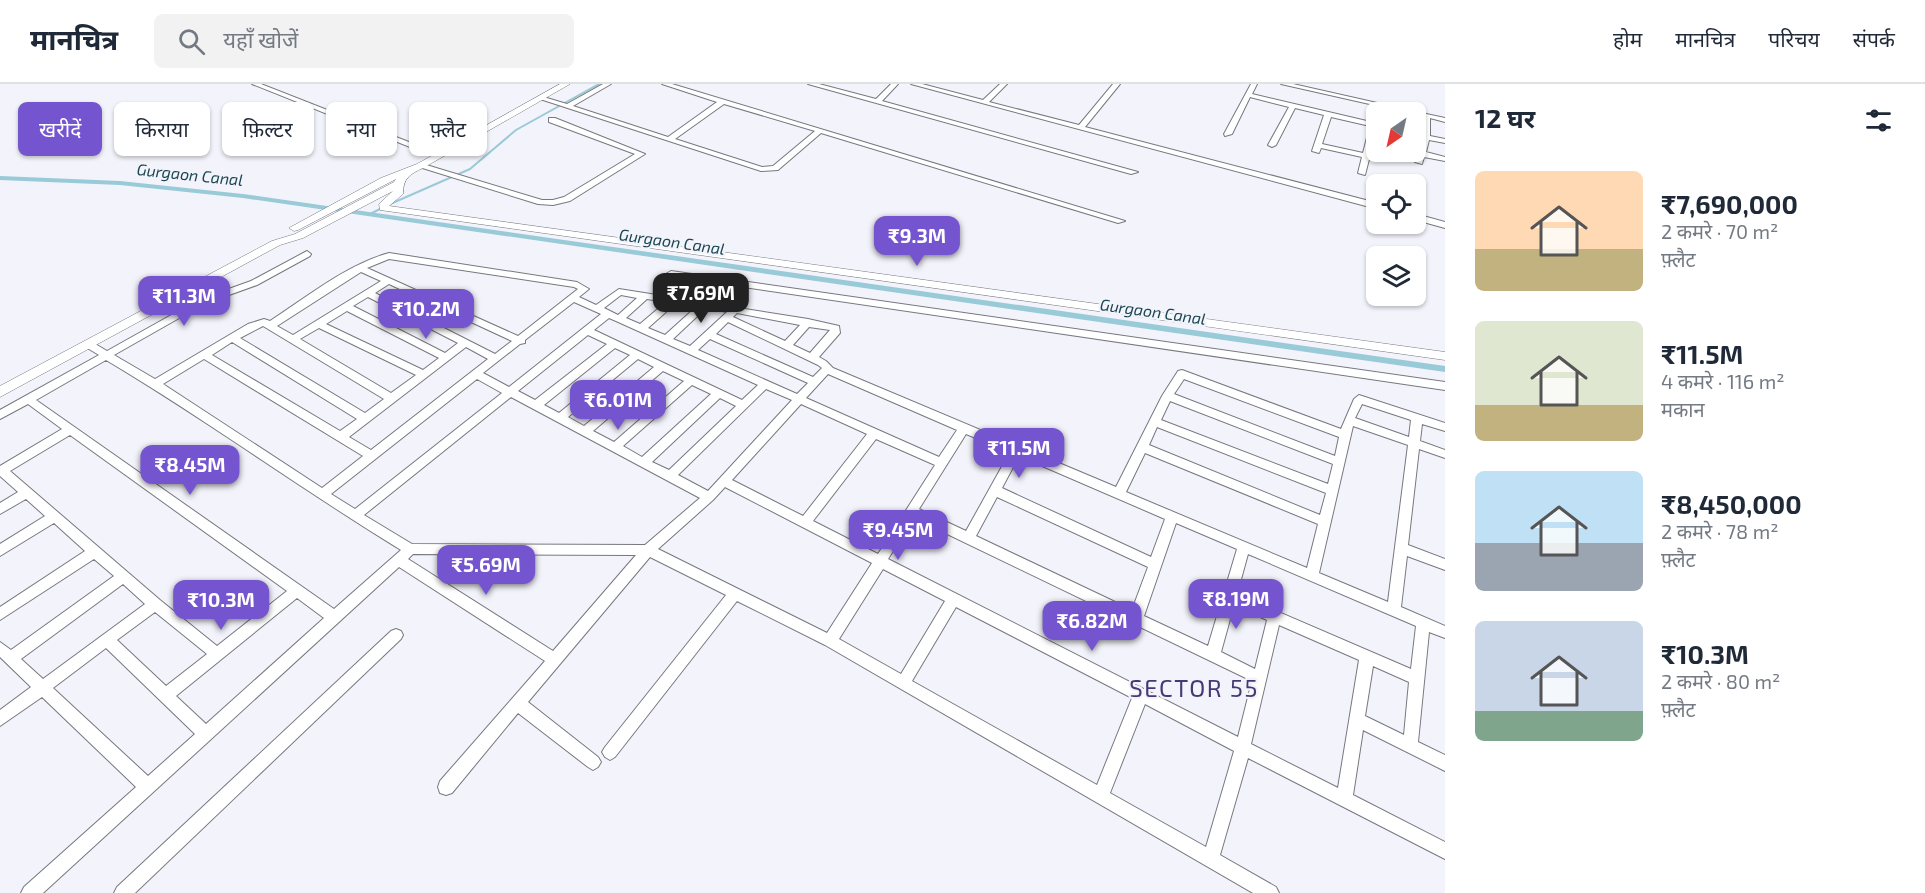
<!DOCTYPE html>
<html lang="hi">
<meta charset="utf-8">
<style>
:root{--surface:#fff;--page:#f2f2f3;--text:#1f2937;--muted:#747a83;--line:#e0e1e3;--accent:#7555cf}
body{margin:0;font-family:"Exo 2","Noto Sans Devanagari",sans-serif;background:var(--page);color:var(--text);height:100vh;display:flex;flex-direction:column;font-size:22px;white-space:nowrap}
*{box-sizing:border-box;margin:0}
p{font-size:20px;color:var(--muted)}
.icon{flex:none;width:33px;height:33px;fill:none;stroke:currentColor;stroke-width:2;stroke-linecap:round;stroke-linejoin:round}
.map{position:relative;flex:1;overflow:hidden}
.details{display:flex;flex-direction:column;background:var(--surface);width:480px}
.details>*{flex:none}
.top-card{position:absolute;left:18px;top:18px;width:570px;height:54px;display:flex;gap:12px}
.needle{width:39px;rotate:214deg}
.buttons{position:absolute;left:1366px;top:18px;display:grid;gap:12px}
.buttons a{display:grid;place-items:center;width:60px;height:60px;border-radius:9px;background:var(--surface);box-shadow:0 2px 4px #0004;font-size:30px}
.price{position:absolute;translate:-50% -51px;padding:0 14px;border-radius:12px;background:var(--accent);color:#fff;font-size:20px;line-height:39px;filter:drop-shadow(0 2px 3px #0008)}
.price::after{content:'';position:absolute;left:50%;top:36px;width:18px;height:14px;margin-left:-9px;background:inherit;clip-path:polygon(0 0,100% 0,50% 100%)}
.price.active{background:#222;color:#fff}
ul{padding:0;list-style:none}
li{display:flex;align-items:center;gap:18px;height:150px;padding:0 30px}
li span{display:grid;place-items:center;flex:none;width:168px;height:120px;border-radius:9px;color:#555}
li>.icon{margin-inline-start:auto}
span .icon{width:72px;height:72px;fill:#fffc;stroke-width:1}
li b{font-size:26px}
h2{display:flex;justify-content:space-between;align-items:center;height:72px;padding:0 30px;font-size:26px}
.pill{padding:0 21px;border-radius:9px;background:var(--surface);box-shadow:0 2px 4px #0004;font-size:21px;line-height:54px}
.pill.active{background:var(--accent);color:#fff}
header{display:flex;align-items:center;gap:36px;box-sizing:border-box;height:84px;padding:0 30px;background:var(--surface);border-bottom:2px solid var(--line)}
header strong{font-size:28px}
nav{display:flex;gap:33px;margin-inline-start:auto;font-size:21px}
.search{width:420px;height:54px;background:var(--page);display:flex;align-items:center;gap:15px;box-sizing:border-box;padding:0 21px;border-radius:9px;color:var(--muted);font-size:22px}
main{display:flex;flex:1;min-height:0}
.map>svg:first-child{display:block}
.lines{fill:none;stroke-linecap:round;stroke-linejoin:round}
.stream{stroke:#99cad8;stroke-width:2}
.canal{fill:#99cad8;fill-rule:evenodd}
.minor-casing{stroke:#77787f;stroke-width:2}
.tertiary-casing{stroke:#77787f;stroke-width:1}
.minor{fill:#fff;fill-rule:evenodd}
.tertiary{fill:#fff;fill-rule:evenodd}
.labels{text-anchor:middle;dominant-baseline:central;stroke-width:4.5;stroke-linejoin:round;paint-order:stroke}
.far-water-label{font-size:16px;font-style:italic;fill:#1b4751;stroke:#f3f3fb}
.near-neighbourhood-label{font-size:24px;letter-spacing:1.5px;fill:#463875;stroke:#f3f3fb}
</style>
<header>
<strong>मानचित्र</strong>
<div class="search"><svg class="icon" aria-label="search" viewBox="0 0 24 24"><circle cx="10" cy="10" r="6"/><path d="M15 15l6 6"/></svg>यहाँ खोजें</div>
<nav><a>होम</a><a>मानचित्र</a><a>परिचय</a><a>संपर्क</a></nav>
</header>
<main>
<div class="map">
<svg width="1445" height="809" viewBox="0 0 1445 809">
<rect width="100%" height="100%" fill="#f3f3fb"/>
<g class="lines">
<g class="stream">
<polyline points="388,121 470,85 516,46 599,0"/>
<polyline points="370,130 382,124"/>
</g>
<polygon class="canal" points="0,92 120,97 243,110 1445,282 1445,288 243,114 120,101 0,96"/>
<g class="minor-casing">
<g id="minor">
<polygon points="252,0 261,0 442,71 435,73"/>
<path d="M 603,0 L 611,0 L 573,22 L 668,53 L 717,18 L 662,0 L 672,0 L 1125,137 L 1118,139 L 821,49 L 778,86 L 761,87 L 537,14 L 540,12 L 567,20 ZM 724,20 L 815,47 L 773,82 L 762,83 L 675,55 Z"/>
<polygon points="808,0 819,0 876,15 891,0 898,0 882,17 1138,88 1131,90"/>
<polygon points="911,0 922,0 983,16 1000,0 1007,0 989,18 1079,41 1113,0 1120,0 1085,43 1377,119 1377,125"/>
<path d="M 1251,0 L 1257,0 L 1252,10 L 1371,38 L 1374,28 L 1380,28 L 1377,28 L 1377,44 L 1365,91 L 1358,89 L 1362,73 L 1321,64 L 1319,69 L 1312,67 L 1324,31 L 1295,24 L 1276,61 L 1272,63 L 1268,61 L 1289,23 L 1250,13 L 1232,50 L 1225,52 L 1224,50 ZM 1331,33 L 1370,42 L 1363,69 L 1322,60 Z"/>
<polygon points="1281,0 1293,0 1417,28 1405,28"/>
<polygon points="1417,28 1445,34 1445,38 1430,34 1430,52 1445,55 1445,59 1429,56 1426,68 1445,73 1445,77 1424,73 1422,80 1415,78 1422,53 1422,33 1417,32"/>
<polygon points="549,34 555,34 645,70 570,117 553,121 538,120 416,82 423,80 542,116 553,116 564,113 635,70 549,38"/>
<polygon points="1416,130 1445,138 1445,144 1416,136"/>
<path d="M 307,167 L 311,170 L 310,172 L 257,201 L 204,220 L 114,271 L 155,295 L 248,240 L 264,235 L 270,237 C 307,213 346,181 389,169 L 577,198 L 589,205 L 579,213 L 596,221 L 619,205 L 808,235 L 839,242 L 840,249 L 819,273 L 826,277 L 833,284 L 1116,403 L 1162,312 L 1178,287 L 1182,286 L 1341,345 L 1354,315 L 1359,311 L 1445,339 L 1445,347 L 1422,340 L 1420,357 L 1445,366 L 1445,374 L 1419,365 L 1408,461 L 1445,475 L 1445,486 L 1407,472 L 1401,523 L 1445,542 L 1445,554 L 1429,548 L 1418,658 L 1445,671 L 1445,687 L 1363,646 L 1353,711 L 1445,758 L 1445,775 L 1248,674 L 1220,771 L 1276,803 L 1279,809 L 1253,809 L 825,561 L 737,517 L 615,673 L 610,676 L 605,673 L 602,668 L 605,663 L 726,511 L 650,473 L 528,618 L 598,673 L 601,678 L 598,683 L 593,686 L 588,683 L 518,629 L 452,709 L 446,711 L 440,709 L 438,703 L 440,697 L 545,577 L 399,483 L 43,809 L 21,809 L 24,803 L 136,703 L 42,613 L 0,642 L 0,626 L 31,603 L 0,573 L 0,558 L 11,566 L 114,492 L 94,475 L 0,536 L 0,523 L 85,467 L 54,439 L 0,472 L 0,460 L 45,432 L 26,415 L 0,430 L 0,419 L 18,408 L 0,392 L 0,382 L 62,345 L 28,320 L 0,335 L 0,326 L 99,271 L 84,262 L 84,258 L 92,258 L 107,267 L 198,216 L 251,197 ZM 389,175 L 574,203 L 578,205 L 518,252 L 367,184 ZM 361,188 L 381,197 L 293,251 L 277,242 ZM 389,200 L 512,257 L 495,270 L 375,209 ZM 621,211 L 637,214 L 618,231 L 604,224 ZM 368,213 L 458,259 L 445,269 L 353,222 ZM 647,215 L 666,218 L 640,240 L 626,234 ZM 574,218 L 601,230 L 509,303 L 483,289 L 520,260 L 525,259 L 525,256 ZM 676,219 L 696,223 L 665,251 L 648,244 ZM 706,224 L 727,228 L 690,262 L 673,255 ZM 347,227 L 439,274 L 423,286 L 326,240 ZM 737,229 L 800,241 L 785,257 L 733,233 ZM 609,234 L 616,237 L 758,301 L 742,316 L 594,246 ZM 728,238 L 818,281 L 822,284 L 813,293 L 716,250 ZM 263,242 L 384,315 L 365,329 L 240,254 ZM 809,243 L 830,246 L 810,269 L 793,261 ZM 319,244 L 416,291 L 391,309 L 300,255 ZM 588,251 L 607,260 L 535,316 L 518,307 ZM 710,255 L 808,299 L 797,310 L 698,266 ZM 232,258 L 357,335 L 340,347 L 212,271 ZM 466,263 L 488,275 L 371,366 L 349,353 ZM 615,264 L 630,271 L 559,329 L 544,321 ZM 204,275 L 363,372 L 322,404 L 163,300 ZM 638,275 L 654,283 L 584,342 L 568,333 ZM 106,276 C 207,336 301,405 401,466 L 334,525 L 36,316 ZM 663,287 L 684,297 L 614,358 L 593,347 ZM 828,290 L 957,346 L 939,373 L 806,314 ZM 477,295 L 502,309 L 355,425 L 331,410 ZM 1184,295 L 1339,353 L 1335,372 L 1174,310 ZM 692,301 L 711,310 L 642,373 L 623,362 ZM 766,305 L 792,316 L 708,407 L 678,391 ZM 511,313 L 700,414 L 645,461 L 412,460 L 364,431 ZM 720,314 L 736,322 L 669,386 L 652,378 ZM 1170,317 L 1333,380 L 1328,400 L 1161,336 ZM 801,320 L 867,350 L 803,432 L 732,396 ZM 1362,320 L 1411,336 L 1409,353 L 1355,334 ZM 1353,342 L 1408,361 L 1388,518 L 1319,489 ZM 1157,343 L 1326,409 L 1320,431 L 1149,361 ZM 966,350 L 1010,368 L 966,447 L 919,425 ZM 70,351 L 287,507 L 217,562 L 160,516 L 10,387 ZM 876,355 L 935,381 L 878,470 L 813,437 ZM 1145,369 L 1318,440 L 1307,484 L 1126,408 ZM 1019,372 L 1165,435 L 1151,473 L 1002,404 ZM 725,403 L 872,479 L 827,549 L 658,465 L 713,416 ZM 997,413 L 1148,483 L 1132,526 L 976,452 ZM 914,434 L 1252,597 L 1238,653 L 888,475 ZM 1176,439 L 1237,465 L 1208,562 L 1144,532 ZM 413,470 L 636,471 L 553,567 L 408,475 ZM 1248,470 L 1416,542 L 1411,585 L 1237,510 ZM 883,485 L 945,517 L 901,590 L 839,555 ZM 123,500 L 145,520 L 43,595 L 21,575 ZM 297,514 L 324,534 L 206,640 L 176,612 ZM 1234,521 L 1267,536 L 1255,585 L 1221,568 ZM 956,523 L 1132,614 L 1097,701 L 912,597 ZM 155,528 L 207,570 L 166,602 L 117,556 ZM 1279,541 L 1359,576 L 1338,704 L 1251,660 ZM 106,564 L 195,650 L 148,692 L 53,604 ZM 1373,582 L 1409,598 L 1404,651 L 1365,632 ZM 1145,620 L 1234,667 L 1206,763 L 1110,709 Z"/>
<polygon points="671,187 1445,298 1445,306 668,192 666,190"/>
<polygon points="396,545 401,547 403,551 401,555 135,809 114,809 117,803 391,547"/>
</g>
</g>
<g class="tertiary-casing">
<path id="tertiary" d="M 560,0 L 570,0 L 423,84 C 410,90 403,94 403,110 L 389,122 L 1445,268 L 1445,276 L 380,126 L 379,120 L 393,107 L 303,154 L 280,161 L 0,313 L 0,302 L 272,157 L 295,150 L 394,98 L 396,95 L 298,146 L 294,147 L 289,144 L 381,94 L 417,80 Z"/>
</g>
<use href="#minor" class="minor"/>
<use href="#tertiary" class="tertiary"/>
</g>
<g class="labels">
<g class="far-water-label">
<text transform="translate(190 90) rotate(6)">Gurgaon Canal</text>
<text transform="translate(672 157) rotate(8)">Gurgaon Canal</text>
<text transform="translate(1153 227) rotate(8)">Gurgaon Canal</text>
</g>
<g class="near-neighbourhood-label">
<text x="1194" y="603">SECTOR 55</text>
</g>
</g>
</svg>
<div class="buttons">
<a><svg class="needle" viewBox="-14 -14 28 28"><path d="M0-13l5 13h-10z" fill="#e53935"/><path d="M0 13l5-13h-10z" fill="#747a83"/></svg></a>
<a><svg class="icon" aria-label="locate" viewBox="0 0 24 24"><circle cx="12" cy="12" r="6"/><path d="M12 2v4M12 18v4M2 12h4M18 12h4"/></svg></a>
<a><svg class="icon" aria-label="layers" viewBox="0 0 24 24"><path d="M12 4l9 5-9 5-9-5zM3 14l9 5 9-5"/></svg></a>
</div>
<b class="price" style="left:917px;top:183px">₹9.3M</b>
<b class="price active" style="left:701px;top:240px">₹7.69M</b>
<b class="price" style="left:184px;top:243px">₹11.3M</b>
<b class="price" style="left:426px;top:256px">₹10.2M</b>
<b class="price" style="left:618px;top:347px">₹6.01M</b>
<b class="price" style="left:1019px;top:395px">₹11.5M</b>
<b class="price" style="left:190px;top:412px">₹8.45M</b>
<b class="price" style="left:898px;top:477px">₹9.45M</b>
<b class="price" style="left:486px;top:512px">₹5.69M</b>
<b class="price" style="left:1236px;top:546px">₹8.19M</b>
<b class="price" style="left:221px;top:547px">₹10.3M</b>
<b class="price" style="left:1092px;top:568px">₹6.82M</b>
<div class="top-card">
<a class="pill active">खरीदें</a>
<a class="pill">किराया</a>
<a class="pill">फ़िल्टर</a>
<a class="pill">नया</a>
<a class="pill">फ़्लैट</a>
</div>
</div>
<section class="details">
<h2>12 घर<svg class="icon" aria-label="filters" viewBox="0 0 24 24"><path d="M4 7h16M4 17h16"/><circle cx="9" cy="7" r="2"/><circle cx="15" cy="17" r="2"/></svg></h2>
<ul>
<li><span style="background:linear-gradient(#ffd9b3 65%,#c2b280 0)"><svg class="icon" aria-label="home" viewBox="0 0 24 24"><path d="M3 11l9-7 9 7M6 9v11h12V9"/></svg></span><div><b>₹7,690,000</b><p>2 कमरे · 70 m²</p><p>फ़्लैट</p></div></li>
<li><span style="background:linear-gradient(#dfe7d0 70%,#c2b280 0)"><svg class="icon" aria-label="home" viewBox="0 0 24 24"><path d="M3 11l9-7 9 7M6 9v11h12V9"/></svg></span><div><b>₹11.5M</b><p>4 कमरे · 116 m²</p><p>मकान</p></div></li>
<li><span style="background:linear-gradient(#bfe0f5 60%,#9aa5b1 0)"><svg class="icon" aria-label="home" viewBox="0 0 24 24"><path d="M3 11l9-7 9 7M6 9v11h12V9"/></svg></span><div><b>₹8,450,000</b><p>2 कमरे · 78 m²</p><p>फ़्लैट</p></div></li>
<li><span style="background:linear-gradient(#c9d6e8 75%,#7fa58c 0)"><svg class="icon" aria-label="home" viewBox="0 0 24 24"><path d="M3 11l9-7 9 7M6 9v11h12V9"/></svg></span><div><b>₹10.3M</b><p>2 कमरे · 80 m²</p><p>फ़्लैट</p></div></li>
</ul>
</section>
</main>
